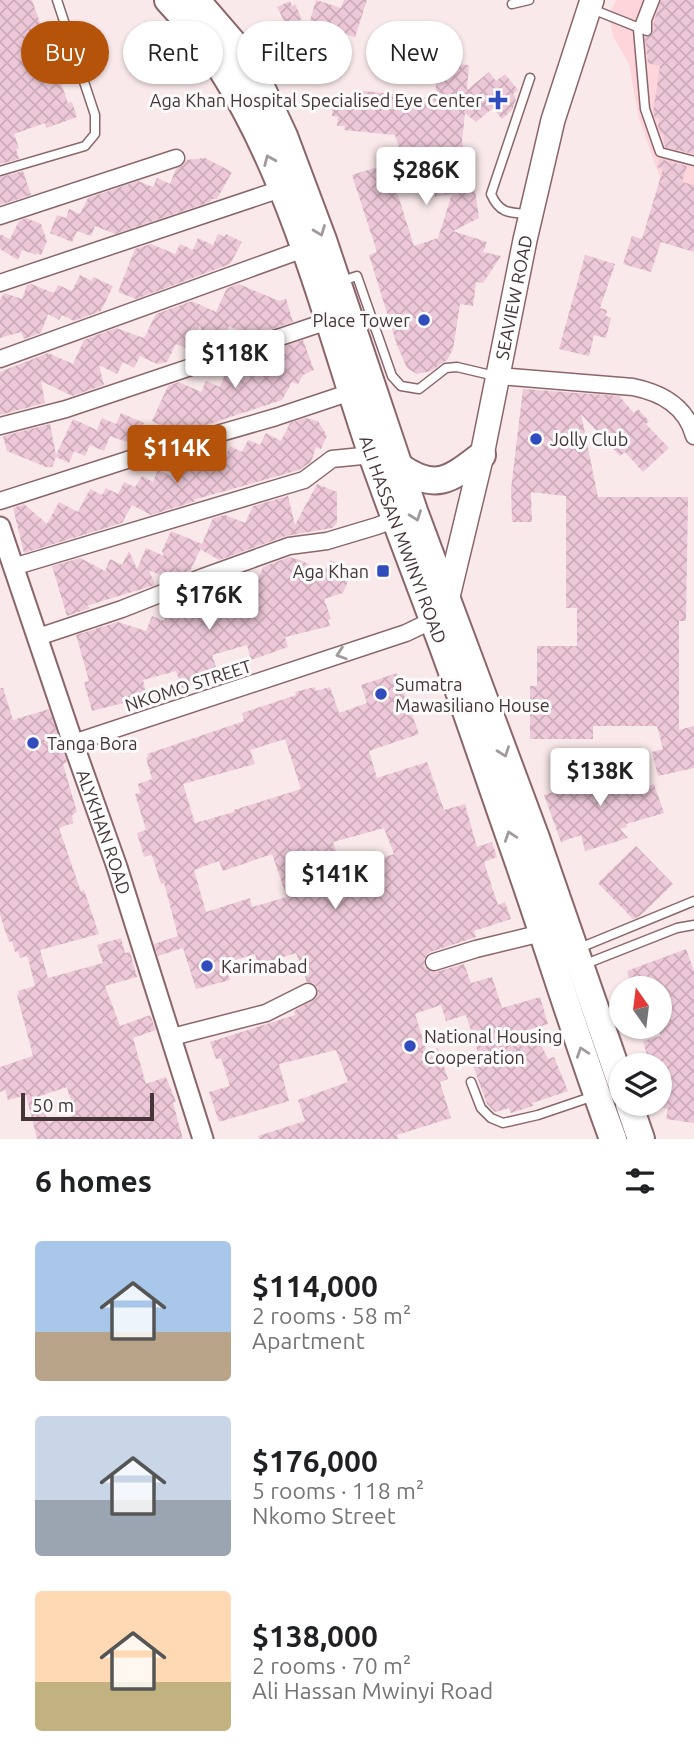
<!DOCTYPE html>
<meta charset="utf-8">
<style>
:root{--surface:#fff;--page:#f6f6f6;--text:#202124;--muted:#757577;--accent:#b45309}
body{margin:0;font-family:Ubuntu,sans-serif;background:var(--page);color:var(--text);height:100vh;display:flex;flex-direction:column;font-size:26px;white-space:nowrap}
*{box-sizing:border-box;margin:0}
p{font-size:23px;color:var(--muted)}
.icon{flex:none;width:38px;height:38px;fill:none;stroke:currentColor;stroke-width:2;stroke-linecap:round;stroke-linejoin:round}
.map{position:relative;height:1139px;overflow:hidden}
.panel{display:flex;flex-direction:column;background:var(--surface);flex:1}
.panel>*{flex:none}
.top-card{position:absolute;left:21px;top:21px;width:653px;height:63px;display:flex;gap:14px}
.needle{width:46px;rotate:346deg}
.fabs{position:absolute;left:609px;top:976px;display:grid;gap:14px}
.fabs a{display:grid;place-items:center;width:63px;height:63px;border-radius:50%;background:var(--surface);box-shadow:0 2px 5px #0004;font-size:35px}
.scale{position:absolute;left:21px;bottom:18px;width:133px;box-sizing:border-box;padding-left:7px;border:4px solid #463537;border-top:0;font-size:19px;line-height:24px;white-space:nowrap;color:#463537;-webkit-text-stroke:5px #fbfbfb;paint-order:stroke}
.price{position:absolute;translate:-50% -60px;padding:0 16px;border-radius:7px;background:#fff;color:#222;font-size:23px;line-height:46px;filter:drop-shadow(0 2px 4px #0008)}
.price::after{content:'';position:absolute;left:50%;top:42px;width:21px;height:16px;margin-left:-10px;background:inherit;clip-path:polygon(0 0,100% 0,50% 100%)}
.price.selected{background:var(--accent);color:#fff}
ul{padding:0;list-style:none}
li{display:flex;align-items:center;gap:21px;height:175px;padding:0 35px}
li span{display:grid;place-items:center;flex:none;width:196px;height:140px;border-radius:7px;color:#555}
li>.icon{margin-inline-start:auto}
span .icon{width:84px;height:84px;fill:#fffc;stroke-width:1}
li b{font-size:30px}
h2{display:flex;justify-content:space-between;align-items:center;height:84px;padding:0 35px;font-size:30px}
.pill{padding:0 24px;border-radius:32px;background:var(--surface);box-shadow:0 2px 5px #0004;font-size:24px;line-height:63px}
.pill.selected{background:var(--accent);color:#fff}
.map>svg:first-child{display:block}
.built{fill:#fed5da}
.building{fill:url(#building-cross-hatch);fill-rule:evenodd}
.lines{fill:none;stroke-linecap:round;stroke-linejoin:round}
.service-casing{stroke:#8a666a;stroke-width:11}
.minor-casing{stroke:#8a666a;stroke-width:19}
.tertiary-casing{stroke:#8a666a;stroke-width:23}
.secondary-casing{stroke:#8a666a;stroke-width:26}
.trunk-casing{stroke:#8a666a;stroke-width:30}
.service{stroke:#fff;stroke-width:8}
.minor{stroke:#fff;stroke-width:16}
.tertiary{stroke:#fff;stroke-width:19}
.secondary{stroke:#fff;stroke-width:23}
.trunk{stroke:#fff;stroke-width:26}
.oneway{stroke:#a29a9b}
.poi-dot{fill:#304cbd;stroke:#fbfbfb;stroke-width:2.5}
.labels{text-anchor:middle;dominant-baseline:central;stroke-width:6;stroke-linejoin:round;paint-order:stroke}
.poi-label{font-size:18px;fill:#463537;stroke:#fbfbfb;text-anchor:start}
.street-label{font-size:18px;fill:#463537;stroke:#fbfbfb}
</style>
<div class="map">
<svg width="694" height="1139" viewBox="0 0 694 1139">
<defs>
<pattern id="building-cross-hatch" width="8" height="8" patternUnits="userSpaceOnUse" patternTransform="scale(1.75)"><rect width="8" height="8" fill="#edc8d8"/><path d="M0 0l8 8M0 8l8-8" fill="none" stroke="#cdacba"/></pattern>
</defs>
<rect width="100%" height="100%" fill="#fae9ea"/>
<polygon class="built" points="616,0 694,0 694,193 664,189 639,119 629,64 613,36 609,16"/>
<g class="building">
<polygon points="0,0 32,0 68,103 72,102 77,117 46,128 45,123 14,134 19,148 16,149 19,159 0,164"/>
<polygon points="316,0 341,8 344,0 367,0 355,37 309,24"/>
<polygon points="661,0 694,0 694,154 665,147 663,139 664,134 660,133 658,126 660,119 655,118 653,112 660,66 648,63 645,37 653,33 654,21"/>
<polygon points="290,1 292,6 295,4 302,19 287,27 277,7"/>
<path d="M 438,63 L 469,65 L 467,90 L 489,72 L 496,81 L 505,74 L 518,90 L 513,94 L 516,99 L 512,110 L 502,119 L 493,108 L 476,122 L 465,113 L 462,141 L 472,191 L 475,190 L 479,218 L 453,231 L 487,242 L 483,252 L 501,256 L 483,283 L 476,282 L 473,306 L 460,304 L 453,349 L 447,360 L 431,371 L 417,374 L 407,368 L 397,345 L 369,255 L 377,252 L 352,175 L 403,159 L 395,135 L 344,130 L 345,126 L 337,126 L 338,117 L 332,116 L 333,100 L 361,102 L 363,91 L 435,98 ZM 431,178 L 435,197 L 452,194 L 438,238 L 414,246 L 396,189 Z"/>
<polygon points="205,158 232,172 217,199 212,199 210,202 115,234 95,226 91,236 77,231 72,242 50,233 57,215 66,218 69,209 80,214 88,198 138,181 153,187 157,178 170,184 176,169 183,165 186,160"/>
<polygon points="660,159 687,166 682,182 694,185 694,252 661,242 651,272 623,264 632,236 642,239 663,169 657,167"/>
<polygon points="23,171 31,195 0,205 0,177"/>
<polygon points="26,218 41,224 47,241 41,255 37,253 36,255 22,250 18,260 0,249 0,234 10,239 19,221"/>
<polygon points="218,234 224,237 226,234 242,242 230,264 136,299 118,292 135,249 151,244 175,254 180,244 193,250 198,238 213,245"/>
<polygon points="585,255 615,264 600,308 607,310 606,316 611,318 606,338 594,335 589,356 559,349"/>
<polygon points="80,275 92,281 93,277 113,286 101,311 74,321 62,315 59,320 48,314 41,333 24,339 21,332 0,338 0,300 4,293 22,299 27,285 31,284 54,293 58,285 72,291"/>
<polygon points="239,284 279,301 286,299 293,322 251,336 229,326 219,346 206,351 200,325 188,349 176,344 167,362 157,364 140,356 134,368 123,362 117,374 99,365 104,385 72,396 41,381 45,403 0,415 0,372 48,353 73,364 84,340 116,328 144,338 156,314 192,301 216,312 227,288"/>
<polygon points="303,340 314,370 303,375 298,384 292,382 282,400 179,434 152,421 168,386 179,382 201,392 206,381 220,387 229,365"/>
<polygon points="523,389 619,396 634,413 638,409 649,421 646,424 669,448 643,472 625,452 620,456 581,414 598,497 688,497 686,621 679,621 679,730 694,726 694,768 658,776 652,752 663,749 657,726 593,726 593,739 530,739 530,686 537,686 537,646 577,646 577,608 566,608 566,496 531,492 532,522 512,522 511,489"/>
<polygon points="121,413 144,423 133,444 110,436 104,451 90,445 85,456 74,451 69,463 56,457 52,467 46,467 7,451 3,436 50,424 56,455 73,419 97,430 102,418 116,424"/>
<polygon points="305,418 318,421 327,436 321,449 316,447 311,462 299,470 193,500 196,501 151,515 132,505 122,523 24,553 13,508 24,504 47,524 59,502 78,512 90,489 102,495 106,488 118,494 124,482 135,487 142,476 153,482 158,470 171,476 178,456 204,449 225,458 230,446 242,452 248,440 260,445 266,433 281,441 290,423"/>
<polygon points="317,484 337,492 337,523 332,528 286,536 219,560 200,549 202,546 190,571 169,579 149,570 155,585 86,606 90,608 67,616 52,566 80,558 105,571 110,559 122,565 129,551 137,569 146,548 164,556 162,551 171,531 202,544 213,518 225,515 245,523 253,506 288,496 295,525"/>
<polygon points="289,557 300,560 324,572 330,560 352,571 343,593 324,599 331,619 328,620 330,626 285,637 288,647 251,660 247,645 212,655 219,676 182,688 176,671 143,680 147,697 92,711 84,682 89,681 76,635 118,622 146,631 152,616 164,621 168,612 180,619 193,592 217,603 220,595 226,595 248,604 242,590 252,595 263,567"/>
<path d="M 397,673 L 419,734 L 369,751 L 377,778 L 427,762 L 444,810 L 465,804 L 477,847 L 492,842 L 497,857 L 484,862 L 498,905 L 505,902 L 511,919 L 474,931 L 476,937 L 430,952 L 424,959 L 424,966 L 431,972 L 436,972 L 464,964 L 471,983 L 492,977 L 502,1008 L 540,997 L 548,1024 L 518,1033 L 542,1047 L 548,1059 L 554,1057 L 568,1091 L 532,1103 L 533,1106 L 511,1113 L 509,1108 L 495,1112 L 487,1104 L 471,1060 L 478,1058 L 478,1052 L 466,1015 L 446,1021 L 441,1005 L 415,1014 L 427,1052 L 438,1048 L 448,1079 L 440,1082 L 451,1118 L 397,1135 L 398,1139 L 259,1139 L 258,1136 L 305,1121 L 298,1100 L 348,1082 L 336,1050 L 279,1064 L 289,1101 L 219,1122 L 209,1092 L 230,1086 L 221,1058 L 216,1059 L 210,1042 L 295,1015 L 294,1011 L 316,998 L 318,988 L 313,983 L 307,982 L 296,953 L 258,965 L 255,954 L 225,963 L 230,980 L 196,989 L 183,948 L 158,956 L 154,944 L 178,936 L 164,883 L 161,884 L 152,855 L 144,857 L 137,833 L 146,830 L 135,794 L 140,793 L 138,784 L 152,779 L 146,758 L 148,757 L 147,754 L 244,721 L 242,713 L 296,695 L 295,692 L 315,687 L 316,691 L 330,687 L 339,713 L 367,703 L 361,685 ZM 285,739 L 301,789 L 234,810 L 234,812 L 195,823 L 183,784 L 255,764 L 250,750 ZM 384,828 L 394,854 L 343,871 L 333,842 ZM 272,854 L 287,897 L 252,907 L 250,898 L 206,912 L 194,870 L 219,861 L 223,871 Z"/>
<path d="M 0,688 L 3,688 L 13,720 L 49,709 L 67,762 L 63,764 L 77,812 L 72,815 L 73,823 L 59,828 L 81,892 L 84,890 L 99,934 L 40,950 L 48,978 L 103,963 L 97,945 L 121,938 L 125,953 L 130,952 L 137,977 L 105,986 L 120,1026 L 150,1015 L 156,1030 L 133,1038 L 146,1084 L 166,1077 L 176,1102 L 173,1103 L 183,1139 L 37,1139 L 26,1095 L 8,1100 L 5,1090 L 0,1092 L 0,1067 L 33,1056 L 17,995 L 19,994 L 18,991 L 35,986 L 28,958 L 26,956 L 20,958 L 18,951 L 15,952 L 12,941 L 9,942 L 0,915 ZM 67,1087 L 75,1115 L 48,1123 L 40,1096 Z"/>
<polygon points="573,761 638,789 654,784 664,813 626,824 627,827 620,829 628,838 585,851 581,835 561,842 544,795 573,786"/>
<polygon points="636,846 673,884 640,916 633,919 598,883"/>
<polygon points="686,949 694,971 694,1123 666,1119 668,1109 660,1108 660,1066 650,1066 643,1041 660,1036 660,989 632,989 627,971"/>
</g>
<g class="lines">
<g class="service-casing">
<g id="service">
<polyline points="649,0 638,29 645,109 660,152 694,161"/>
<polyline points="512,4 529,0"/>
<polyline points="592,9 647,31 647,20 655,0"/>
<polyline points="0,171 85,146 95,134 95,115 57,0"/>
<path d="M 528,214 C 509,213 499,213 491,194 L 530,78"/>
<polyline points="342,281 357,276 392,376 401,386 419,389 446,368 457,367 495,376"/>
<polyline points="577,949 694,901"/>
<polyline points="583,965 677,928 694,925"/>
<polyline points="471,1082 481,1108 491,1118 503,1123 538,1115 594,1096"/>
</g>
</g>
<g class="minor-casing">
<g id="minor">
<polyline points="0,216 176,158"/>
<polyline points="0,283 281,189"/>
<polyline points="0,359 304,249"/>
<path d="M 498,376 L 633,387 C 662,393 686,406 694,436"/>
<polyline points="0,426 66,409 328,321"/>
<polyline points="0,501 127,460 276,417 351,392"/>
<polyline points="13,567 304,480 332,459 372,455"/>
<polyline points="38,637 122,609 203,577 289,546 327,541 377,526 395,519"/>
<polyline points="73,743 406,633 433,620"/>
<polyline points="434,962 476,949 542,933"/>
<polyline points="172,1037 266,1013 308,992"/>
</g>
</g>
<g class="tertiary-casing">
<g id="tertiary">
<path id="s1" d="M 0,527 L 73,743 L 117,867 L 203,1139"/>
</g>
</g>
<g class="secondary-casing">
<g id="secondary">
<path id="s2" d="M 446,605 L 482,455 L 525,240 L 553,120 L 592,0"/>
</g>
</g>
<g class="trunk-casing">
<g id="trunk">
<path id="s3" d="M 168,0 C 279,115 322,309 373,458 C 392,512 413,566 433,620 C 460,691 484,764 509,835 C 545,936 576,1039 613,1139"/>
<polyline points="196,0 240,51 262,89 284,136 323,240 414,511 536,838 621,1083"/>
<path d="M 400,467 C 436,492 451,479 482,455"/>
<polyline points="629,1104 641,1139"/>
</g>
</g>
<use href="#service" class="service"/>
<use href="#minor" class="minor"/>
<use href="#tertiary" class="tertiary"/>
<use href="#secondary" class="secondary"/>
<use href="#trunk" class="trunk"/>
</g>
<defs><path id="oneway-chevron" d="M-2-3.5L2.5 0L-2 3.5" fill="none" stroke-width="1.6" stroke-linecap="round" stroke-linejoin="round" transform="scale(1.75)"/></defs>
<g class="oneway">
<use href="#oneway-chevron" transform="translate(269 160) rotate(-113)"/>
<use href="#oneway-chevron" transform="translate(320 231) rotate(69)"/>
<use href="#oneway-chevron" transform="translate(416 516) rotate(70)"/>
<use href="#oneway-chevron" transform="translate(341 654) rotate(162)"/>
<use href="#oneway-chevron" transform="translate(504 752) rotate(70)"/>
<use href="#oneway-chevron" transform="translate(510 836) rotate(-109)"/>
<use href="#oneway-chevron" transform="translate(582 1052) rotate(-109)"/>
</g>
<g class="poi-dot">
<path d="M494.5 89.5h7v7h7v7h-7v7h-7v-7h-7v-7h7z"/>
<circle cx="424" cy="320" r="7"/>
<circle cx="536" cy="439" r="7"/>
<rect x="376" y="564" width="14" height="14" rx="3.5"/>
<circle cx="381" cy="694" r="7"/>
<circle cx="33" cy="743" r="7"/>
<circle cx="207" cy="966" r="7"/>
<circle cx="410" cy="1046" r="7"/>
</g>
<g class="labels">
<g class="poi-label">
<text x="482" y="100" text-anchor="end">Aga Khan Hospital Specialised Eye Center</text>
<text x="410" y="320" text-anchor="end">Place Tower</text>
<text x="550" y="439">Jolly Club</text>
<text x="369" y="571" text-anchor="end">Aga Khan</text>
<text x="395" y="684">Sumatra<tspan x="395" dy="21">Mawasiliano House</tspan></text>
<text x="47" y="743">Tanga Bora</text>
<text x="221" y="966">Karimabad</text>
<text x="424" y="1036">National Housing<tspan x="424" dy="21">Cooperation</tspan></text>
</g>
<g class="street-label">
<text stroke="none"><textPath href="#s2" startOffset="315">SEAVIEW ROAD</textPath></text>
<text stroke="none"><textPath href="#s3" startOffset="593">ALI HASSAN MWINYI ROAD</textPath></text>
<text transform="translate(188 685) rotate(-18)">NKOMO STREET</text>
<text stroke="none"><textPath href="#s1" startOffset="322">ALYKHAN ROAD</textPath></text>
</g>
</g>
</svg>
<div class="fabs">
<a><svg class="needle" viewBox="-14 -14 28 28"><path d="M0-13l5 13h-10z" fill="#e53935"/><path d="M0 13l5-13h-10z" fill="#757577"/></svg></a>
<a><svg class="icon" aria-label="layers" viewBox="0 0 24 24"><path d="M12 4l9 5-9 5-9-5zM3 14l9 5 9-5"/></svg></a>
</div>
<div class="scale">50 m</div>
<b class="price" style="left:426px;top:207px">$286K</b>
<b class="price" style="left:235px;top:390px">$118K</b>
<b class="price selected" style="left:177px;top:485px">$114K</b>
<b class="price" style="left:209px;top:632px">$176K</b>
<b class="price" style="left:600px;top:808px">$138K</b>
<b class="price" style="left:335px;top:911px">$141K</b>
<div class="top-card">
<a class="pill selected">Buy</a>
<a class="pill">Rent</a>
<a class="pill">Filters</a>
<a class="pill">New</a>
</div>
</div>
<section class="panel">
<h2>6 homes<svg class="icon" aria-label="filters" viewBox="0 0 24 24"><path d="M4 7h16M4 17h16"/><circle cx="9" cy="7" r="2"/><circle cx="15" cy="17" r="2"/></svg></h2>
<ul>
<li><span style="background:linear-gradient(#a9c7e8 65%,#b9a48a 0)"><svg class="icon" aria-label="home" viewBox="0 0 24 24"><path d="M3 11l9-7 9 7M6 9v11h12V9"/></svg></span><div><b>$114,000</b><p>2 rooms · 58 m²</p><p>Apartment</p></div></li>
<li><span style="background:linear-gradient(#c9d6e8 60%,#9aa5b1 0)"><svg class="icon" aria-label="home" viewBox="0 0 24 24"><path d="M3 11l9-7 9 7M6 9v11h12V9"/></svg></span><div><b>$176,000</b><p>5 rooms · 118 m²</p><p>Nkomo Street</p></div></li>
<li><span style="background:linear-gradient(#ffd9b3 65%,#c2b280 0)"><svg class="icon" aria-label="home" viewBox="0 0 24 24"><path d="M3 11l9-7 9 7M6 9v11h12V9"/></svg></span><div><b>$138,000</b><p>2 rooms · 70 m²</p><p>Ali Hassan Mwinyi Road</p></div></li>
</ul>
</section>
